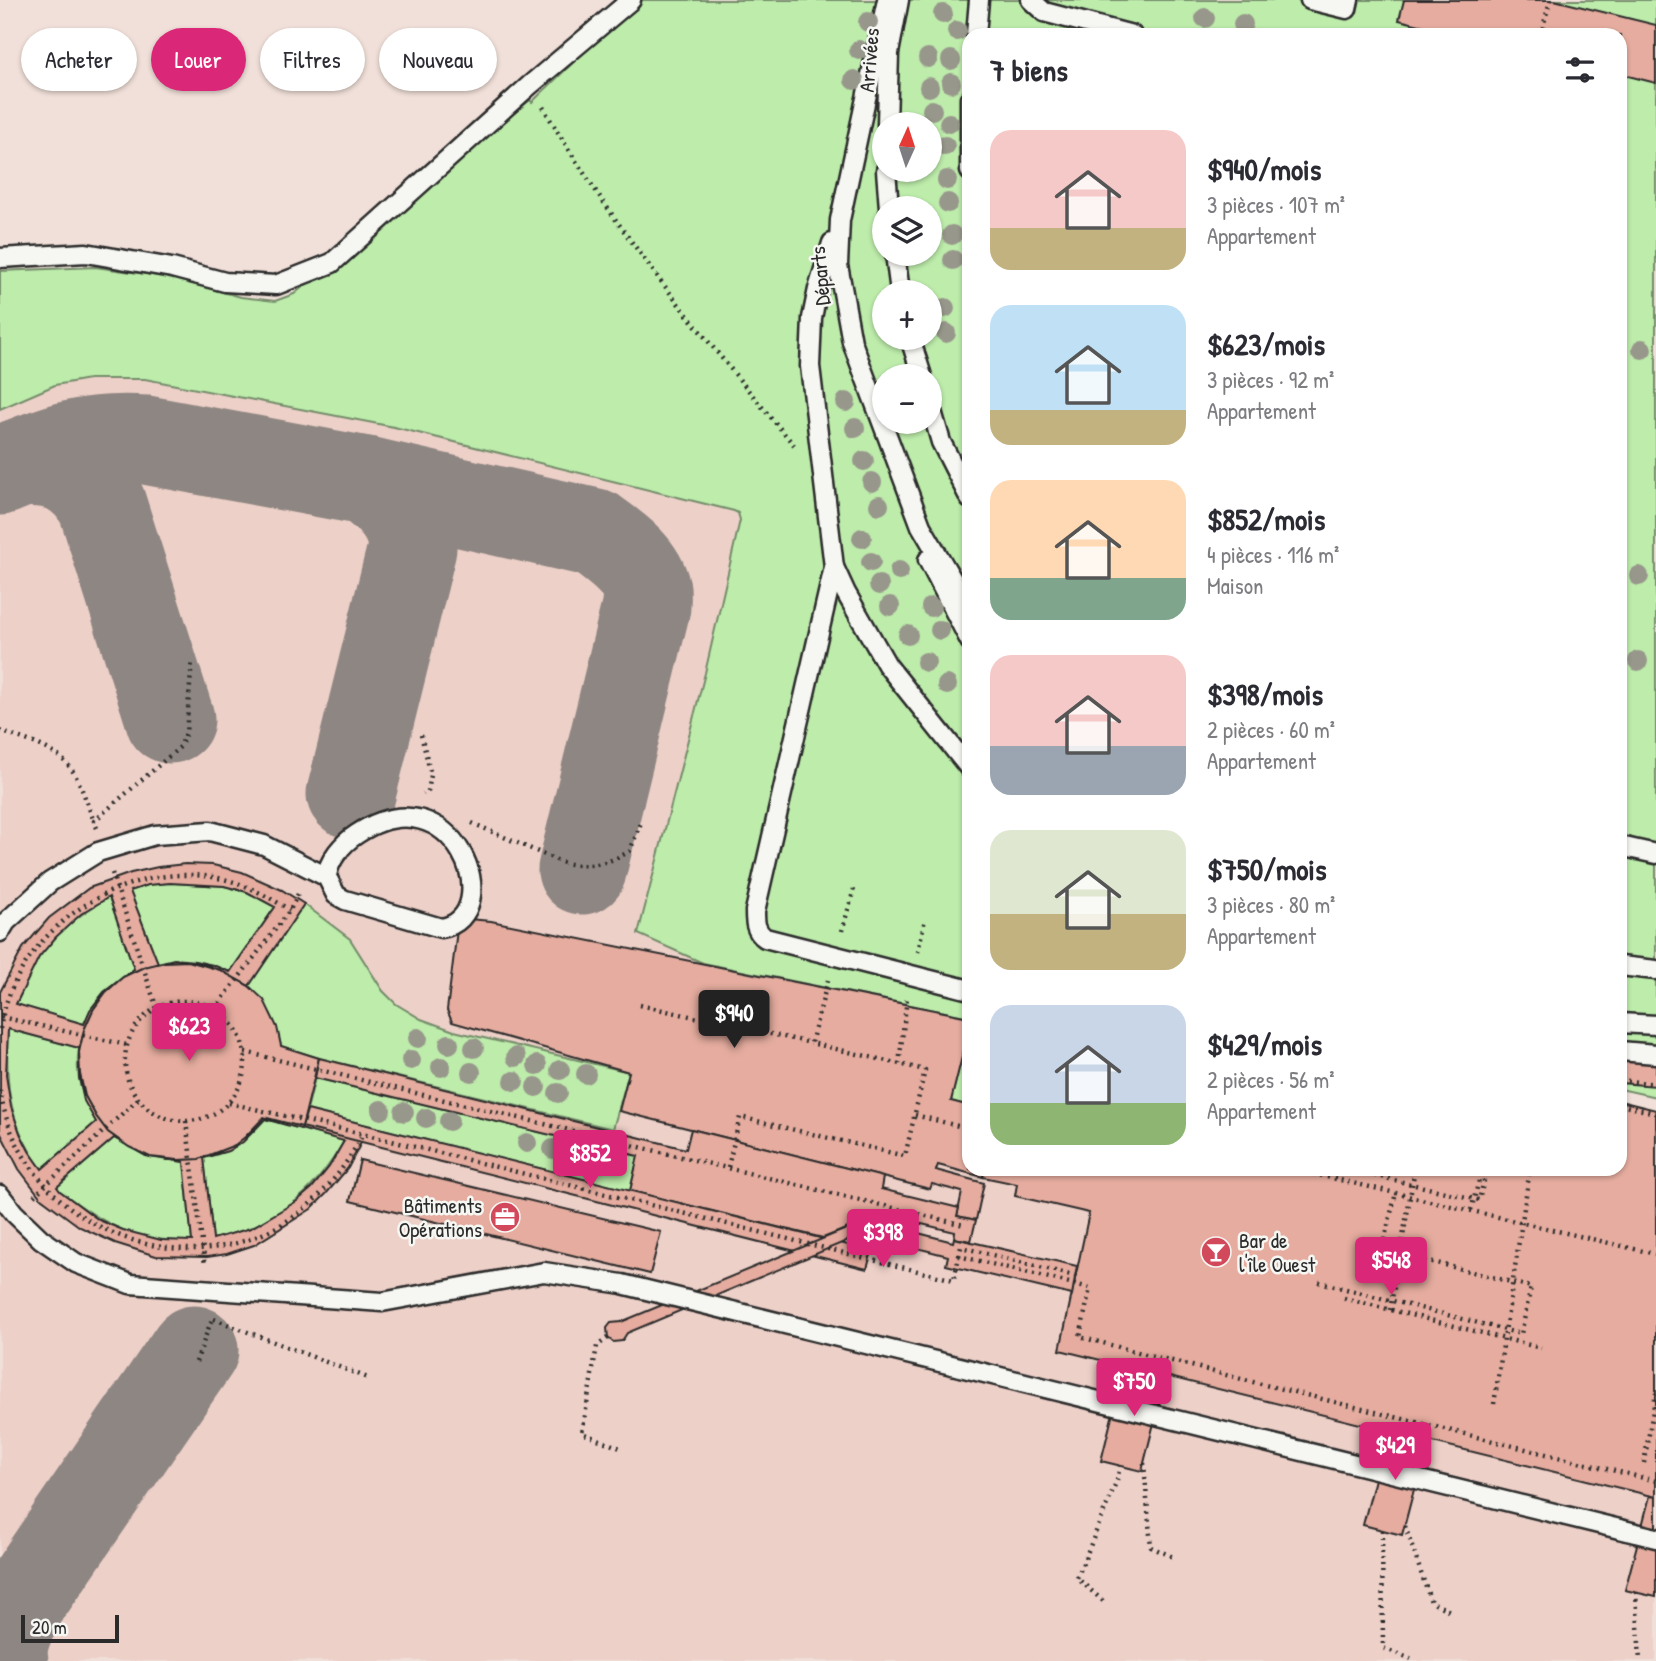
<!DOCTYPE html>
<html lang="fr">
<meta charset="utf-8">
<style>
:root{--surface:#fff;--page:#f7f7f7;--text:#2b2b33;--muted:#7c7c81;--accent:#db2777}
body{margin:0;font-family:"Patrick Hand",sans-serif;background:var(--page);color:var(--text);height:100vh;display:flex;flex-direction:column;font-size:26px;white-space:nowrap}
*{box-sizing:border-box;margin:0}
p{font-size:23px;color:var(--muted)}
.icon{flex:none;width:38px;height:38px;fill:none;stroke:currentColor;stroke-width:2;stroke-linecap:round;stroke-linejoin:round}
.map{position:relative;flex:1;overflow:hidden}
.side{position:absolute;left:962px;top:28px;width:665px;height:1148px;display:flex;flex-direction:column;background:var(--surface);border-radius:21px;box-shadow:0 2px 5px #0004}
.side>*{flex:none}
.banner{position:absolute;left:21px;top:28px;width:665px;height:63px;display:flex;gap:14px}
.needle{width:46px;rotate:3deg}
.tools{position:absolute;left:872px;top:112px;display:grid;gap:14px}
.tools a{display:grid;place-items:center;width:70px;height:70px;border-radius:50%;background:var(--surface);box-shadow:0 2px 5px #0004;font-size:35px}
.scale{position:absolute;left:21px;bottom:18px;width:98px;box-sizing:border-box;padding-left:7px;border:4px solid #2b2b2b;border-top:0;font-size:19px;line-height:24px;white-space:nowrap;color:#2b2b2b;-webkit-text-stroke:5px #f6f6f2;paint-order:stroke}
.price{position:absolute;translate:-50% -60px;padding:0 16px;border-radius:7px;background:var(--accent);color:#fff;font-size:23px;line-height:46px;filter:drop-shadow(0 2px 4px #0008)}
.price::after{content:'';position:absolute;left:50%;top:42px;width:21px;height:16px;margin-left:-10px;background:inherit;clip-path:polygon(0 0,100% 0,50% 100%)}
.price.current{background:#222;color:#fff}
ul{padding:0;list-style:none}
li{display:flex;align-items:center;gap:21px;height:175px;padding:0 28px}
li span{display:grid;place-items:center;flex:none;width:196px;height:140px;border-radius:21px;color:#555}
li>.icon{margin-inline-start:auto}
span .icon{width:84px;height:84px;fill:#fffc;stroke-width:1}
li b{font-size:30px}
h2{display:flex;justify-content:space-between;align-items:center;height:84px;padding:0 28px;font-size:30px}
.chip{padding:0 24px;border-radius:32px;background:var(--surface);box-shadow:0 2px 5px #0004;font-size:24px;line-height:63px}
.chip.current{background:var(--accent);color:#fff}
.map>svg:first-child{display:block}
.built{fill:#edd0c8}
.green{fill:#bdecab;stroke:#748c6b;stroke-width:2;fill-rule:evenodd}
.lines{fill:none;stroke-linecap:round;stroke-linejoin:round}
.taxiway{stroke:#8e8682;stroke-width:89}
.building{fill:#e5ac9f;stroke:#2b2b2b;stroke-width:2;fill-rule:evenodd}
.lane-casing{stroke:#2b2b2b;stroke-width:23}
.path{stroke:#2b2b2b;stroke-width:4.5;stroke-dasharray:2 5;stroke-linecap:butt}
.lane{stroke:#f6f6f2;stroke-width:18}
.tree{fill:#98978b}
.labels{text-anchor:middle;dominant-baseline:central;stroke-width:5;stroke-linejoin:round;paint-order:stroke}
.street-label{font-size:21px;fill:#2b2b2b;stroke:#f6f6f2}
.poi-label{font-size:21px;fill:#2b2b2b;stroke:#f6f6f2;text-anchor:end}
</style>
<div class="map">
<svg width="1656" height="1661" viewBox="0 0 1656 1661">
<rect width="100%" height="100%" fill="#f1e0d9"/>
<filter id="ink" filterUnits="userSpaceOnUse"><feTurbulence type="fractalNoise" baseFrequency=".0143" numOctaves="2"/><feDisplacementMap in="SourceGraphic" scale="14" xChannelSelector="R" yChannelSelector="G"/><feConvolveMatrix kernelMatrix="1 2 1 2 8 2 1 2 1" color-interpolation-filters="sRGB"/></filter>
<g filter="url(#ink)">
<polygon class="built" points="0,342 748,429 802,555 706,968 969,1037 970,1169 1620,1169 1656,1126 1656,1661 0,1661"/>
<g class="green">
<path d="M 638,0 L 1656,0 L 1656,1097 L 1620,1089 L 1620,35 L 970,35 L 969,1024 L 964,1016 L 955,1014 L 703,963 L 638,934 L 705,673 L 740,520 L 738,513 L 734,511 L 394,427 L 145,379 L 89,379 L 55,385 L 0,409 L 0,271 L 95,267 L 168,277 L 241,297 L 275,301 L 294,294 L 530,100 L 532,102 ZM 884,124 L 929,124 L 929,170 L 884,170 ZM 884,208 L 929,208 L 929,254 L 884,254 ZM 884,292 L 929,292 L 929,338 L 884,338 ZM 884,376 L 929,376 L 929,422 L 884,422 Z"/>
<path d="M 170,883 L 224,886 L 247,892 L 275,907 L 230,972 C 206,962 183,957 158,963 L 130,891 L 148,885 Z"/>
<path d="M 109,897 L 134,969 C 112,984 95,999 84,1024 L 16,1004 C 23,989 29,974 38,959 C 54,932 82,913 109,897 Z"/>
<path d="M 304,904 L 350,939 L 383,991 L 396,1004 L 421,1019 L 454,1031 L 629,1072 L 613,1129 L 319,1058 L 281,1046 C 276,1021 267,1003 249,986 Z"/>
<polygon points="969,1025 969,1106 951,1101"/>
<path d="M 8,1029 L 79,1048 C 74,1075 83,1099 96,1122 L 42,1169 C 8,1124 5,1084 8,1029 Z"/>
<polygon points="315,1078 638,1156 630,1191 307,1110"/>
<path d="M 265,1119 L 344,1141 C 313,1196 275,1225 213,1239 L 204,1158 C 233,1149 245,1142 265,1119 Z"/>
<path d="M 114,1138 L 146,1156 L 184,1162 L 192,1241 C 134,1242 105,1225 60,1191 L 57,1187 Z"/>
</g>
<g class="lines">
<g class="taxiway">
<path d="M 19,463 C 57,460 83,470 102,505 L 170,719"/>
<path d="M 0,471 C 54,448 86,436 146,440 L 366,481 L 595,533 C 614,547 641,565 646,590 C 647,595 646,602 646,607 L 582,870"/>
<path d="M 351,794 L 412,548 C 411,518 390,498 366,481"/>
<path d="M 4,1661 C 0,1638 15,1614 26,1595 L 194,1350"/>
</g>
</g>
<g class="building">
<polygon points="1404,0 1554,0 1656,25 1656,83 1620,74 1620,35 1461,35 1399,20"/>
<path d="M 185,864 L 213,865 L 242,872 L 282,890 L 304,904 L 249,986 L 209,966 L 188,961 L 165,962 L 144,967 L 123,977 L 106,992 L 93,1010 L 84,1030 L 79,1052 L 80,1074 L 85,1096 L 96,1116 L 108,1132 L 129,1147 L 150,1157 L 168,1160 L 199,1159 L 218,1152 L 245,1137 L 264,1117 L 362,1141 L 348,1168 L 326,1194 L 311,1209 L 254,1245 L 227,1254 L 207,1257 L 156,1256 L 115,1243 L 80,1227 L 41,1198 L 19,1169 L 0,1132 L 0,992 L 23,948 L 49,918 L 89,888 L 131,873 L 158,867 ZM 170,883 L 224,886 L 247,892 L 275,907 L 230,972 L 213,965 L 195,961 L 174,959 L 158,963 L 130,891 L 148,885 ZM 109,897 L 134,969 L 104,992 L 90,1010 L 84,1024 L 16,1004 L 39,957 L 56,937 L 81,914 ZM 8,1029 L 79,1048 L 79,1078 L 84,1101 L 96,1122 L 42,1169 L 29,1151 L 20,1133 L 11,1107 L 6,1075 ZM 265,1119 L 344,1141 L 329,1167 L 312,1188 L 297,1201 L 251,1228 L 213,1239 L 204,1158 L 228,1151 L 243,1142 ZM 114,1138 L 146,1156 L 184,1162 L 192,1241 L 161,1240 L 123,1230 L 99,1220 L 60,1191 L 57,1187 Z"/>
<polygon points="469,919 491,921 964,1016 970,1025 951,1101 970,1106 970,1169 985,1169 983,1177 938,1165 936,1170 984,1183 976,1220 957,1216 962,1192 932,1184 930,1189 619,1111 629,1072 452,1022 447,1010 457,930"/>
<polygon points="188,961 220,970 249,986 264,1000 277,1027 281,1046 319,1058 302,1127 264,1117 245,1137 235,1145 199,1159 178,1160 150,1157 129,1147 108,1132 96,1116 85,1096 80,1074 79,1052 84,1030 93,1010 106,992 123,977 144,967 165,962"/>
<polygon points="1620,1056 1656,1059 1656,1086 1620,1083"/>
<polygon points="319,1058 686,1149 691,1129 883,1177 881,1189 959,1208 957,1216 976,1220 971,1241 954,1238 955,1232 876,1213 873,1222 868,1220 823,1238 630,1191 638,1156 315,1078"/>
<polygon points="1620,1101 1656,1110 1656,1497 1060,1350 1089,1213 1015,1196 1017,1184 983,1177 985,1169 1620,1169"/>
<polygon points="307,1110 872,1251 867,1269 302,1127"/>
<polygon points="360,1160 661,1232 650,1274 350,1201"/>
<polygon points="868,1220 953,1242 954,1238 1077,1266 1072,1295 946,1265 948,1256 863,1234 627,1333 622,1341 613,1342 608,1338 607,1328 611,1323 621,1322"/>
<polygon points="1125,1365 1166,1375 1142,1471 1101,1461"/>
<polygon points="1388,1429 1427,1440 1402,1535 1363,1525"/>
<polygon points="1650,1496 1656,1497 1656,1597 1625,1590"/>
</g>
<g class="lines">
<g class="lane-casing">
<g id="lane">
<polyline points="887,0 840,220 838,265 852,342 921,526 970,610"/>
<polyline points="1031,0 1044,12 1132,35"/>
<polyline points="1310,0 1347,9 1349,0"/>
<polyline points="976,35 979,0"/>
<polyline points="970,99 970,171"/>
<polyline points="887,124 889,53 899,0"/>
<polyline points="886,170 889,208"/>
<polyline points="832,243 818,289 812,318 810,366 834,567 846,593 887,665 970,769"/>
<polyline points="895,254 900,292"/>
<polyline points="0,258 86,253 172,268 225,282 276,285 332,263 530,85 631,0"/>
<polyline points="910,338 922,376"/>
<polyline points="929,401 941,442 970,499"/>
<polyline points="928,560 970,641"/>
<path d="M 834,567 L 755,911 C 755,922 755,931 765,938 L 970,990"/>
<polyline points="1620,846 1656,854"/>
<path d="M 0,932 L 6,922 L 50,882 L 98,852 L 155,835 L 210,831 L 264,845 L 327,877 L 336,895 L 345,900 L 441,928 C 509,917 455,769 357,834 C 343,843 328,860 327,877"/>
<polyline points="1620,966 1656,970"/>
<polyline points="1620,1023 1656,1025"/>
<polyline points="1620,1051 1656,1054"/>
<polyline points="0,1195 14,1213 41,1239 76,1263 130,1284 382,1302 544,1272 622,1284 1656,1538"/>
</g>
</g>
<g class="path">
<polyline points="1541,35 1550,0"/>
<path d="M 543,107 C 614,229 704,338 794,445"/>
<path d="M 0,731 C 25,740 56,747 72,770 C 82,785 87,805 94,821"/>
<polyline points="421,735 431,775 428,791 423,794"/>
<path d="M 472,823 L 561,862 C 586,869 608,864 630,851 L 642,820"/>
<polyline points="97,828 94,821 180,747 186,733 192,661"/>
<polyline points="112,873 157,1009"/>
<polyline points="842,931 854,889"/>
<polyline points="918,952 925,919"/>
<circle cx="185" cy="1061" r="60"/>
<polyline points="640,1005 811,1043"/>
<polyline points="215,1009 290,910 300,890"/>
<polyline points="1,1017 127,1045"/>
<path d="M 0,1029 C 15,931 121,859 218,878 C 245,883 267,896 290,910"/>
<polyline points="245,1052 964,1225"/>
<polyline points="899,1064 907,998"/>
<polyline points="1620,1080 1656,1084"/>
<path d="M 0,1090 C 18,1212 158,1285 269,1231 C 312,1210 341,1176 363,1134"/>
<polyline points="229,1103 363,1134 954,1280 959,1256 1090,1288 1080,1337 1253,1382 1656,1481"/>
<polyline points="1620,1105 1656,1113"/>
<polyline points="915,1115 970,1129"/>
<polyline points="186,1121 205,1265"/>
<polyline points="728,1167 740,1117 905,1156 925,1070 811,1043 828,980"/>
<polyline points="1293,1169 1656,1254"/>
<polyline points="1347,1169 1479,1200 1487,1169"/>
<polyline points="34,1196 138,1099"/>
<polyline points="1471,1210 1482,1169"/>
<polyline points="959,1256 961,1247 1075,1276"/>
<polyline points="1319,1282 1521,1334 1531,1287 1382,1249 1396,1193"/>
<polyline points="1344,1298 1541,1348"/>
<polyline points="1390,1310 1415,1169"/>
<polyline points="214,1319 368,1378"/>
<polyline points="608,1338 597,1346 582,1433 623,1449"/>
<polyline points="196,1362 213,1316"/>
<polyline points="1494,1404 1530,1169"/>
<polyline points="1144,1463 1151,1547 1173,1557"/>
<polyline points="1644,1463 1656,1393"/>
<polyline points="1405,1526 1431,1602 1452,1612"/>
<polyline points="1382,1530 1383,1648 1411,1659"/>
<polyline points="1636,1592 1640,1661"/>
<polyline points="1103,1601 1077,1578 1117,1480 1120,1466"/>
</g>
<use href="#lane" class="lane"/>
</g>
<g class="tree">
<circle cx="943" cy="14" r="10"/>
<circle cx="1205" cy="18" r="10"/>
<circle cx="868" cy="22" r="10"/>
<circle cx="1243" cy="24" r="10"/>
<circle cx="957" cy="31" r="10"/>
<circle cx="859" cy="50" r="10"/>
<circle cx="928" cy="58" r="10"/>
<circle cx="951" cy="60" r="10"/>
<circle cx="854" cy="80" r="10"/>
<circle cx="951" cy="83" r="10"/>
<circle cx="929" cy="87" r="10"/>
<circle cx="932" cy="110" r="10"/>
<circle cx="949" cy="123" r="10"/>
<circle cx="945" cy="146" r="10"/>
<circle cx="947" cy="180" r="10"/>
<circle cx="948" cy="203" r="10"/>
<circle cx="952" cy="235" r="10"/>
<circle cx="953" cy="260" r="10"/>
<circle cx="945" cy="308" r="10"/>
<circle cx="946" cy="333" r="10"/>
<circle cx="1642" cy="349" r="10"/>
<circle cx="846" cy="402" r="10"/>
<circle cx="855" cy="428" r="10"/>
<circle cx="864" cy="461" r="10"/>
<circle cx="872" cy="482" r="10"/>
<circle cx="879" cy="505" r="10"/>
<circle cx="862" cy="538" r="10"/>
<circle cx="871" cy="562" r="10"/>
<circle cx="899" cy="571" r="10"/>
<circle cx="1639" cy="576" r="10"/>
<circle cx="879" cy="585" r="10"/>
<circle cx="890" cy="606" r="10"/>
<circle cx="931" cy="607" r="10"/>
<circle cx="940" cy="630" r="10"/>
<circle cx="908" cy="635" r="10"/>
<circle cx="1638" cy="661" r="10"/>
<circle cx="926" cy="662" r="10"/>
<circle cx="947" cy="685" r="10"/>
<circle cx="418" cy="1038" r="10"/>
<circle cx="449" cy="1044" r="10"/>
<circle cx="474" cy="1048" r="10"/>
<circle cx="516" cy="1057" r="10"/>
<circle cx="411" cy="1060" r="10"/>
<circle cx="537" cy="1065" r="10"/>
<circle cx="441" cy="1067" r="10"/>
<circle cx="560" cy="1070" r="10"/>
<circle cx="471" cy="1072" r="10"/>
<circle cx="586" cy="1074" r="10"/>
<circle cx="514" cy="1081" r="10"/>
<circle cx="536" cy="1087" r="10"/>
<circle cx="558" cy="1093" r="10"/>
<circle cx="381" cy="1110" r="10"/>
<circle cx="404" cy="1112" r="10"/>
<circle cx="426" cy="1118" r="10"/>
<circle cx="449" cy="1121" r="10"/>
<circle cx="527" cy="1143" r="10"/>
<circle cx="553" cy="1149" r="10"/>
<circle cx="580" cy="1163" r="10"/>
</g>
</g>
<defs>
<g id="office-disc" transform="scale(1.575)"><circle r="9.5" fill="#d1495b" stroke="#f6f6f2"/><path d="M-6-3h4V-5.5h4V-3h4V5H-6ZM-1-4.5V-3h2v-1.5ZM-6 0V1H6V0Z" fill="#fff"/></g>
<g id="bar-disc" transform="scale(1.575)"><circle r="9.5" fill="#d1495b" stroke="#f6f6f2"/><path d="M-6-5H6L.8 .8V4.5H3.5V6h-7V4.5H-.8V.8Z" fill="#fff"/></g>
</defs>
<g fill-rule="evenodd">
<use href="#office-disc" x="505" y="1217"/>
<use href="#bar-disc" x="1216" y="1252"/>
</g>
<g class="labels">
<g class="street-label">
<text transform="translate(869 60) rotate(-85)">Arrivées</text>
<text transform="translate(820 276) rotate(-95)">Départs</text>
</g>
<g class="poi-label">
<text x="482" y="1205">Bâtiments<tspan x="482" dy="24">Opérations</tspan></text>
<text x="1239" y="1240" text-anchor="start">Bar de<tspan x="1239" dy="24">l'île Ouest</tspan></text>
</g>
</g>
</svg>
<div class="tools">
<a><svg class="needle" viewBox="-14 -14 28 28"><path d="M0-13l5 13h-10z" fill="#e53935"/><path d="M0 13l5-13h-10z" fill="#7c7c81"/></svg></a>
<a><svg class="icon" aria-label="layers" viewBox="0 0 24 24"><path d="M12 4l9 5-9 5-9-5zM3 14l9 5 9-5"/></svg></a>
<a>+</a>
<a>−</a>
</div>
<div class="scale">20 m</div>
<b class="price current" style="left:734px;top:1050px">$940</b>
<b class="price" style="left:189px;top:1063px">$623</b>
<b class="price" style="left:590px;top:1190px">$852</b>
<b class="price" style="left:883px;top:1269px">$398</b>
<b class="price" style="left:1391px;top:1297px">$548</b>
<b class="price" style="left:1134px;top:1418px">$750</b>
<b class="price" style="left:1395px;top:1482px">$429</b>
<div class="banner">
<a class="chip">Acheter</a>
<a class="chip current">Louer</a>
<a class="chip">Filtres</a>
<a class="chip">Nouveau</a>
</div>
<section class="side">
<h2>7 biens<svg class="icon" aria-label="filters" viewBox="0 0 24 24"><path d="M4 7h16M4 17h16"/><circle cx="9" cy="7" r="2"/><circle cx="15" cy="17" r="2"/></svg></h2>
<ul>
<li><span style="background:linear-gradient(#f6c9c9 70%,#c2b280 0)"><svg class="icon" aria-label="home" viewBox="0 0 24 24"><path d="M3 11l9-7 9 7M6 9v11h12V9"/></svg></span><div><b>$940/mois</b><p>3 pièces · 107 m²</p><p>Appartement</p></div></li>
<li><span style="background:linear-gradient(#bfe0f5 75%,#c2b280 0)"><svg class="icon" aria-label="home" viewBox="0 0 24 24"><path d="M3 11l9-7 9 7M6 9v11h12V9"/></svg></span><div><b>$623/mois</b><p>3 pièces · 92 m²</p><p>Appartement</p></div></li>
<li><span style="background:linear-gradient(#ffd9b3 70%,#7fa58c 0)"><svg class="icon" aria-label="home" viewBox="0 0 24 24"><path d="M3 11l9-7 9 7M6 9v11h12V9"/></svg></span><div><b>$852/mois</b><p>4 pièces · 116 m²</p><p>Maison</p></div></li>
<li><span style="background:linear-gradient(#f6c9c9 65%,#9aa5b1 0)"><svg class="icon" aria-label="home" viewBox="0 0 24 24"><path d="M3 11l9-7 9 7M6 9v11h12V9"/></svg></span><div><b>$398/mois</b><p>2 pièces · 60 m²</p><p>Appartement</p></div></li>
<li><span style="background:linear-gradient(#dfe7d0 60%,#c2b280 0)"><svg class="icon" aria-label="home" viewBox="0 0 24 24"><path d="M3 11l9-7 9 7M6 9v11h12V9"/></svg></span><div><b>$750/mois</b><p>3 pièces · 80 m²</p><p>Appartement</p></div></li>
<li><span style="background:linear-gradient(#c9d6e8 70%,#8fb573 0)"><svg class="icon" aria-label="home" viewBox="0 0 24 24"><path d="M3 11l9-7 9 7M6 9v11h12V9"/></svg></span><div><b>$429/mois</b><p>2 pièces · 56 m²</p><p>Appartement</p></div></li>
</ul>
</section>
</div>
